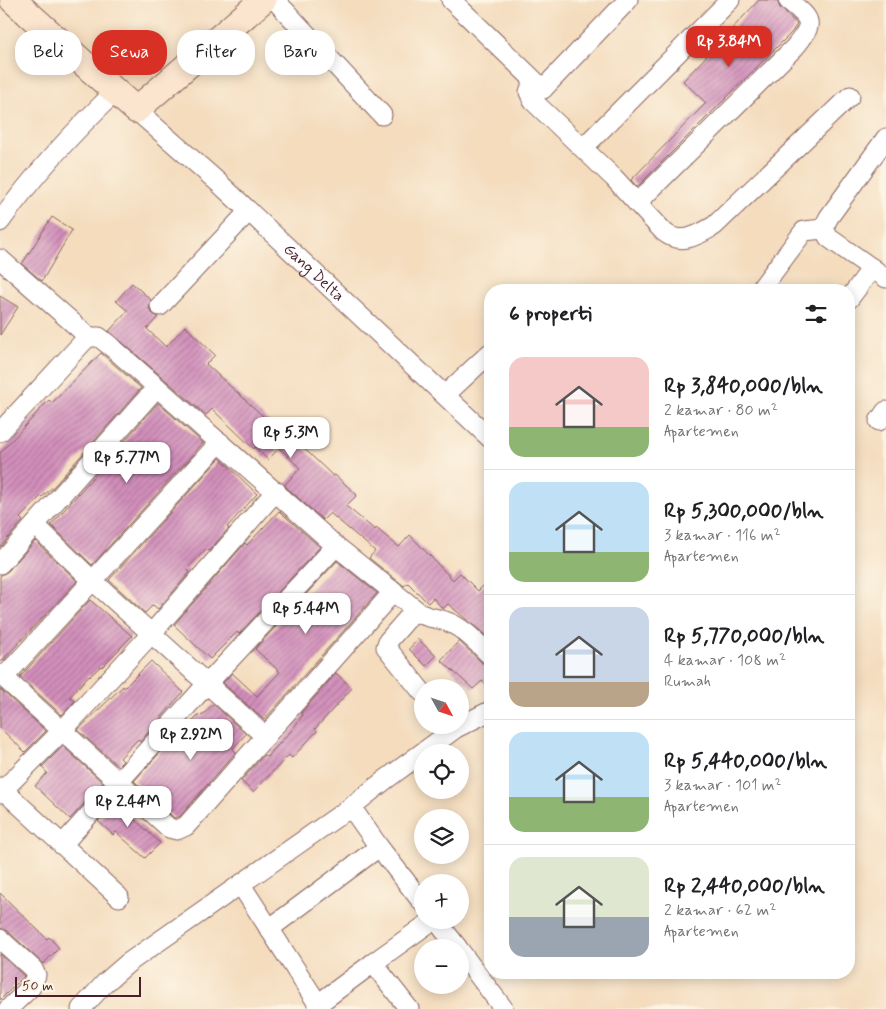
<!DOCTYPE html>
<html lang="id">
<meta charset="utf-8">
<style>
:root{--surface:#fff;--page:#f6f6f6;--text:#202124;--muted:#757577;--line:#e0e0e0;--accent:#d93025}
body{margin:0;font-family:Mynerve,sans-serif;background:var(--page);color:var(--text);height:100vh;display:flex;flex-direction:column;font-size:19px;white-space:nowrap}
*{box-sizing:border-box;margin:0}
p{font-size:16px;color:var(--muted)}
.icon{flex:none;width:28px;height:28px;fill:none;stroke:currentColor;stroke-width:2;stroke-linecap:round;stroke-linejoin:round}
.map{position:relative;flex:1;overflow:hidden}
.details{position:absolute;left:484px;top:284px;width:371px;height:695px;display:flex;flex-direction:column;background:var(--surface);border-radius:20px;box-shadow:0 2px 12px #0003}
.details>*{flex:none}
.guide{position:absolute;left:15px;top:30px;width:394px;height:45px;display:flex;gap:10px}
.needle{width:32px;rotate:130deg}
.buttons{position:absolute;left:414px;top:679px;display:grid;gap:10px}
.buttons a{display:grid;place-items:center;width:55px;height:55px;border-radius:50%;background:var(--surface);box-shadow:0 2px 12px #0003;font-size:25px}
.scale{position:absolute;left:15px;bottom:12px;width:126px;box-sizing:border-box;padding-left:5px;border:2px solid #4a1f2b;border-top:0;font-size:14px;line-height:18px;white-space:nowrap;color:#4a1f2b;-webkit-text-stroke:4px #fcf5e5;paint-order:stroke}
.price{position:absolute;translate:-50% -42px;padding:0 11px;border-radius:10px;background:#fff;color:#222;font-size:16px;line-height:32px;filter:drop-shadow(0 1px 2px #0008)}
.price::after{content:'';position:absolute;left:50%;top:30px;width:15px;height:11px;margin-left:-8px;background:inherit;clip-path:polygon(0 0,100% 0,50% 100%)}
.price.active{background:var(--accent);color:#fff}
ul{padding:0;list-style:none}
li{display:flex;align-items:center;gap:15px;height:125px;padding:0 25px}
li+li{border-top:1px solid var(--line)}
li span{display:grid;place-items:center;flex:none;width:140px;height:100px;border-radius:15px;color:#555}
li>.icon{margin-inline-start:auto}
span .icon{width:60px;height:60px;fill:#fffc;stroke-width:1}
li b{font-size:21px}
h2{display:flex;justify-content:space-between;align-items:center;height:60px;padding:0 25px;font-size:21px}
.tag{padding:0 18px;border-radius:20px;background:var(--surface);box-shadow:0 2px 12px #0003;font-size:18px;line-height:45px}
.tag.active{background:var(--accent);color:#fff}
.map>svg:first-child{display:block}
.building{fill:url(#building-hatch)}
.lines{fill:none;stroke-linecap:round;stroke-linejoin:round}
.street-casing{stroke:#86615e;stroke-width:21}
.secondary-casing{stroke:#86615e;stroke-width:28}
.street{stroke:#fff;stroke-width:19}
.secondary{stroke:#fbe5cf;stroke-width:26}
.labels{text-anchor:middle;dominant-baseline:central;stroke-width:4.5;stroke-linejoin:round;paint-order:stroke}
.street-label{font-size:16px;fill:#4a1f2b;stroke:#fcf5e5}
</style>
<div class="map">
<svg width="886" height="1009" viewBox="0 0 886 1009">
<defs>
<pattern id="building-hatch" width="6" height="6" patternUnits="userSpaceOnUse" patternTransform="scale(1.25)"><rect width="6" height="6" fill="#d28fbb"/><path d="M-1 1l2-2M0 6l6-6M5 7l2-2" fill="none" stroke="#ac7498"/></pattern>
</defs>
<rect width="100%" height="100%" fill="#fcf5e5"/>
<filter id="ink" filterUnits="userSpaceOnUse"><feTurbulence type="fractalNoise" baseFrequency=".02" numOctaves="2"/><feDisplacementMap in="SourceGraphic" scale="10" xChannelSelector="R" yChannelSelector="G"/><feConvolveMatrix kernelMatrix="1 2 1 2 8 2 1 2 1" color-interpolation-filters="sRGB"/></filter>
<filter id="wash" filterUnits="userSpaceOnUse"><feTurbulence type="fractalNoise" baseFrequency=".0096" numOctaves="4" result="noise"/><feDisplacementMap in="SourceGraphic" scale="20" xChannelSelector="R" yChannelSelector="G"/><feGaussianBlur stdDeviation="1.12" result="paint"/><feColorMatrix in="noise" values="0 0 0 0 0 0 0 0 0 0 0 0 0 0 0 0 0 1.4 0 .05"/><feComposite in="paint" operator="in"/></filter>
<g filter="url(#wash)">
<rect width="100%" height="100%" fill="#f4dcbd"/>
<g id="blocks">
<g class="building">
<polygon points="759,0 777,0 780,8 797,24 792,32 637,187 631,180 706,103 683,81"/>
<polygon points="52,217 72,230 42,281 22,264"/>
<polygon points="132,283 151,300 149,310 153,314 158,317 147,329 166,347 185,326 215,355 206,364 276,428 291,440 293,438 333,476 335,475 357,495 346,506 375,530 376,528 399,547 410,535 453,580 460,573 478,591 490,579 490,639 448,604 443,609 433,598 428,603 408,583 404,586 369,558 375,551 330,513 323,520 286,487 285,485 300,468 279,448 268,460 255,447 254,449 212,409 206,415 109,331 128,311 116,301"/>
<polygon points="0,296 18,307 0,335"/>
<polygon points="101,353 141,388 55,485 42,497 41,496 20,518 23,521 0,547 0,453 49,400 52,403"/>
<polygon points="158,403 203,443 92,565 51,525"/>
<polygon points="220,458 257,494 227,527 229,528 209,551 206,549 187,569 190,572 158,609 153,605 145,613 109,580"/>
<polygon points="279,511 320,547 239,634 237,632 210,659 174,625 245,543 247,545"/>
<polygon points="35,541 77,581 0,663 0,576 8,571"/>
<polygon points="337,561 377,593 264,720 223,683 232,673 257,696 280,672 255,649"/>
<polygon points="90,600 132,636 102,667 101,666 90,676 89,675 70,697 75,701 62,715 20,677"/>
<polygon points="418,639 436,656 426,666 409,649"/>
<polygon points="459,641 482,663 490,666 490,688 482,681 473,689 441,660"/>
<polygon points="151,661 183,692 140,742 138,739 120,758 123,761 118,766 78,730 123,686 124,688"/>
<polygon points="336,673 352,688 315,729 317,731 305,744 292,758 289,755 253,792 241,781 264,755 267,757 291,731 303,715 301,713"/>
<polygon points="0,689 46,731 25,752 0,728"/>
<polygon points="213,704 246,734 234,747 233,749 236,752 179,817 174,818 134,781 177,734 178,736 200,714 202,716"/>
<polygon points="63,746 103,783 70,819 35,786 47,773 42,767"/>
<polygon points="119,798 135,812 131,816 160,843 145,858 116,832 113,835 98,821"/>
<polygon points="0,893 47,939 49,937 59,948 43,964 8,931 0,928"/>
<polygon points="0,954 24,976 0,1000"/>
</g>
</g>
</g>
<g filter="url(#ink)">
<use href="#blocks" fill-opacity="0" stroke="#86615e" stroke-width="1"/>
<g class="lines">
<g class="street-casing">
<g id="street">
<polyline points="275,0 382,115"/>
<polyline points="451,0 542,88"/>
<path d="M 543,89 L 533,81 L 529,92 L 533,101 L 614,178 L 664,232 C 681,246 698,235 714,226 L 850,96"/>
<polyline points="543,89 628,0"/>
<path id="s1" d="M 136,110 L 220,184 L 490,438"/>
<polyline points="886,138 829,217 823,228 829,238 886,278"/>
<polyline points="583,148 730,0"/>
<path d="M 637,203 L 795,47 C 816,21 811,20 788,0"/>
<path d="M 0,222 C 35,173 73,132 116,91"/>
<polyline points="0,259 89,337"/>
<polyline points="760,290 804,231 823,229"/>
<polyline points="849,299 872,268"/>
<polyline points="160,306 249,211"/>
<polyline points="445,395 490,353"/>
<polyline points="879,421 886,411"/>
<path d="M 0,432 L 84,341 L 89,337 L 99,337 L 114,349 L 336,546 L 421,614 C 429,618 437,618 445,621 C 462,626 477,643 490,655"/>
<polyline points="35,525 93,581 266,737"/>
<polyline points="0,564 157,387"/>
<polyline points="415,610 388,641 386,647 422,692"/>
<polyline points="0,674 169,828 177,830 186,826 394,591"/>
<polyline points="4,677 220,442"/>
<polyline points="0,787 119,897"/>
<polyline points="0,793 63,730 152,633 276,491"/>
<polyline points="351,807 379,847 422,902"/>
<polyline points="62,845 207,684 336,546"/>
<polyline points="241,885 318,1004 373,963"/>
<polyline points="436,920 458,948"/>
<polyline points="269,929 379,847"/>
<polyline points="0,939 33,969 36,975 31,987 8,1009"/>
<polyline points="460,951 503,1008"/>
<polyline points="81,1009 105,983 128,963 351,807 385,780 456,728 490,711"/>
<polyline points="409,1009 373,963 433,920"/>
</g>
</g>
<g class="secondary-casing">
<polyline id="secondary" points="13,0 136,110 263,0"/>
</g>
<use href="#street" class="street"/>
<use href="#secondary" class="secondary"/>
</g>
</g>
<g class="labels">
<g class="street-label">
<text stroke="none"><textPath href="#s1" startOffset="241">Gang Delta</textPath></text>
</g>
</g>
</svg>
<div class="buttons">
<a><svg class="needle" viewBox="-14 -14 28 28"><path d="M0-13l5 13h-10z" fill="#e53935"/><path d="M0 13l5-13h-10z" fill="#757577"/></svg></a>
<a><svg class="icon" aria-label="locate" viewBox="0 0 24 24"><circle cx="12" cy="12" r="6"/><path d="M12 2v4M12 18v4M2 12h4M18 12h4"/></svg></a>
<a><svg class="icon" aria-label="layers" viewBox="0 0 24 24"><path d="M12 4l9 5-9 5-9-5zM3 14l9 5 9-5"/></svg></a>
<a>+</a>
<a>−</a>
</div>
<div class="scale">50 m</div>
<b class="price active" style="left:729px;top:68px">Rp 3.84M</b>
<b class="price" style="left:291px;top:459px">Rp 5.3M</b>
<b class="price" style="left:127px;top:484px">Rp 5.77M</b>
<b class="price" style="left:306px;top:635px">Rp 5.44M</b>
<b class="price" style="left:191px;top:761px">Rp 2.92M</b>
<b class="price" style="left:128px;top:828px">Rp 2.44M</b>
<div class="guide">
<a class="tag">Beli</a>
<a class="tag active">Sewa</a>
<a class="tag">Filter</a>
<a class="tag">Baru</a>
</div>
<section class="details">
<h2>6 properti<svg class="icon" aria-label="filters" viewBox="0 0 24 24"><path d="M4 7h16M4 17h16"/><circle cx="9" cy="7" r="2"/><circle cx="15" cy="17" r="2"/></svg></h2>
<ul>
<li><span style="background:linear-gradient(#f6c9c9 70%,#8fb573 0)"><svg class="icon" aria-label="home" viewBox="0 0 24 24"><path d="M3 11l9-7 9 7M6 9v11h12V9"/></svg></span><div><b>Rp 3,840,000/bln</b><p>2 kamar · 80 m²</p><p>Apartemen</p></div></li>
<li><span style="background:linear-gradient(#bfe0f5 70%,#8fb573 0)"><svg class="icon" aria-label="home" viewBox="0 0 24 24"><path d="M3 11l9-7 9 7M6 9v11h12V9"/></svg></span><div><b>Rp 5,300,000/bln</b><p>3 kamar · 116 m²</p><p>Apartemen</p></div></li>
<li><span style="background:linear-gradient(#c9d6e8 75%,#b9a48a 0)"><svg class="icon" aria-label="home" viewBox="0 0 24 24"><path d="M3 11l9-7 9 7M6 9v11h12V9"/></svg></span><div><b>Rp 5,770,000/bln</b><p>4 kamar · 108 m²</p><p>Rumah</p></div></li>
<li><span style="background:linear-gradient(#bfe0f5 65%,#8fb573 0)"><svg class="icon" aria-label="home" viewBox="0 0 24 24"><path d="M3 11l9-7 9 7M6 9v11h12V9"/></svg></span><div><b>Rp 5,440,000/bln</b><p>3 kamar · 101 m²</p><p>Apartemen</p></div></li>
<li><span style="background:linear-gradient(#dfe7d0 60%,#9aa5b1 0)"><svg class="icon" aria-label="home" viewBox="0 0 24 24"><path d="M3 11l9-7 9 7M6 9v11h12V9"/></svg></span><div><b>Rp 2,440,000/bln</b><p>2 kamar · 62 m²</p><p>Apartemen</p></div></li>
</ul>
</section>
</div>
